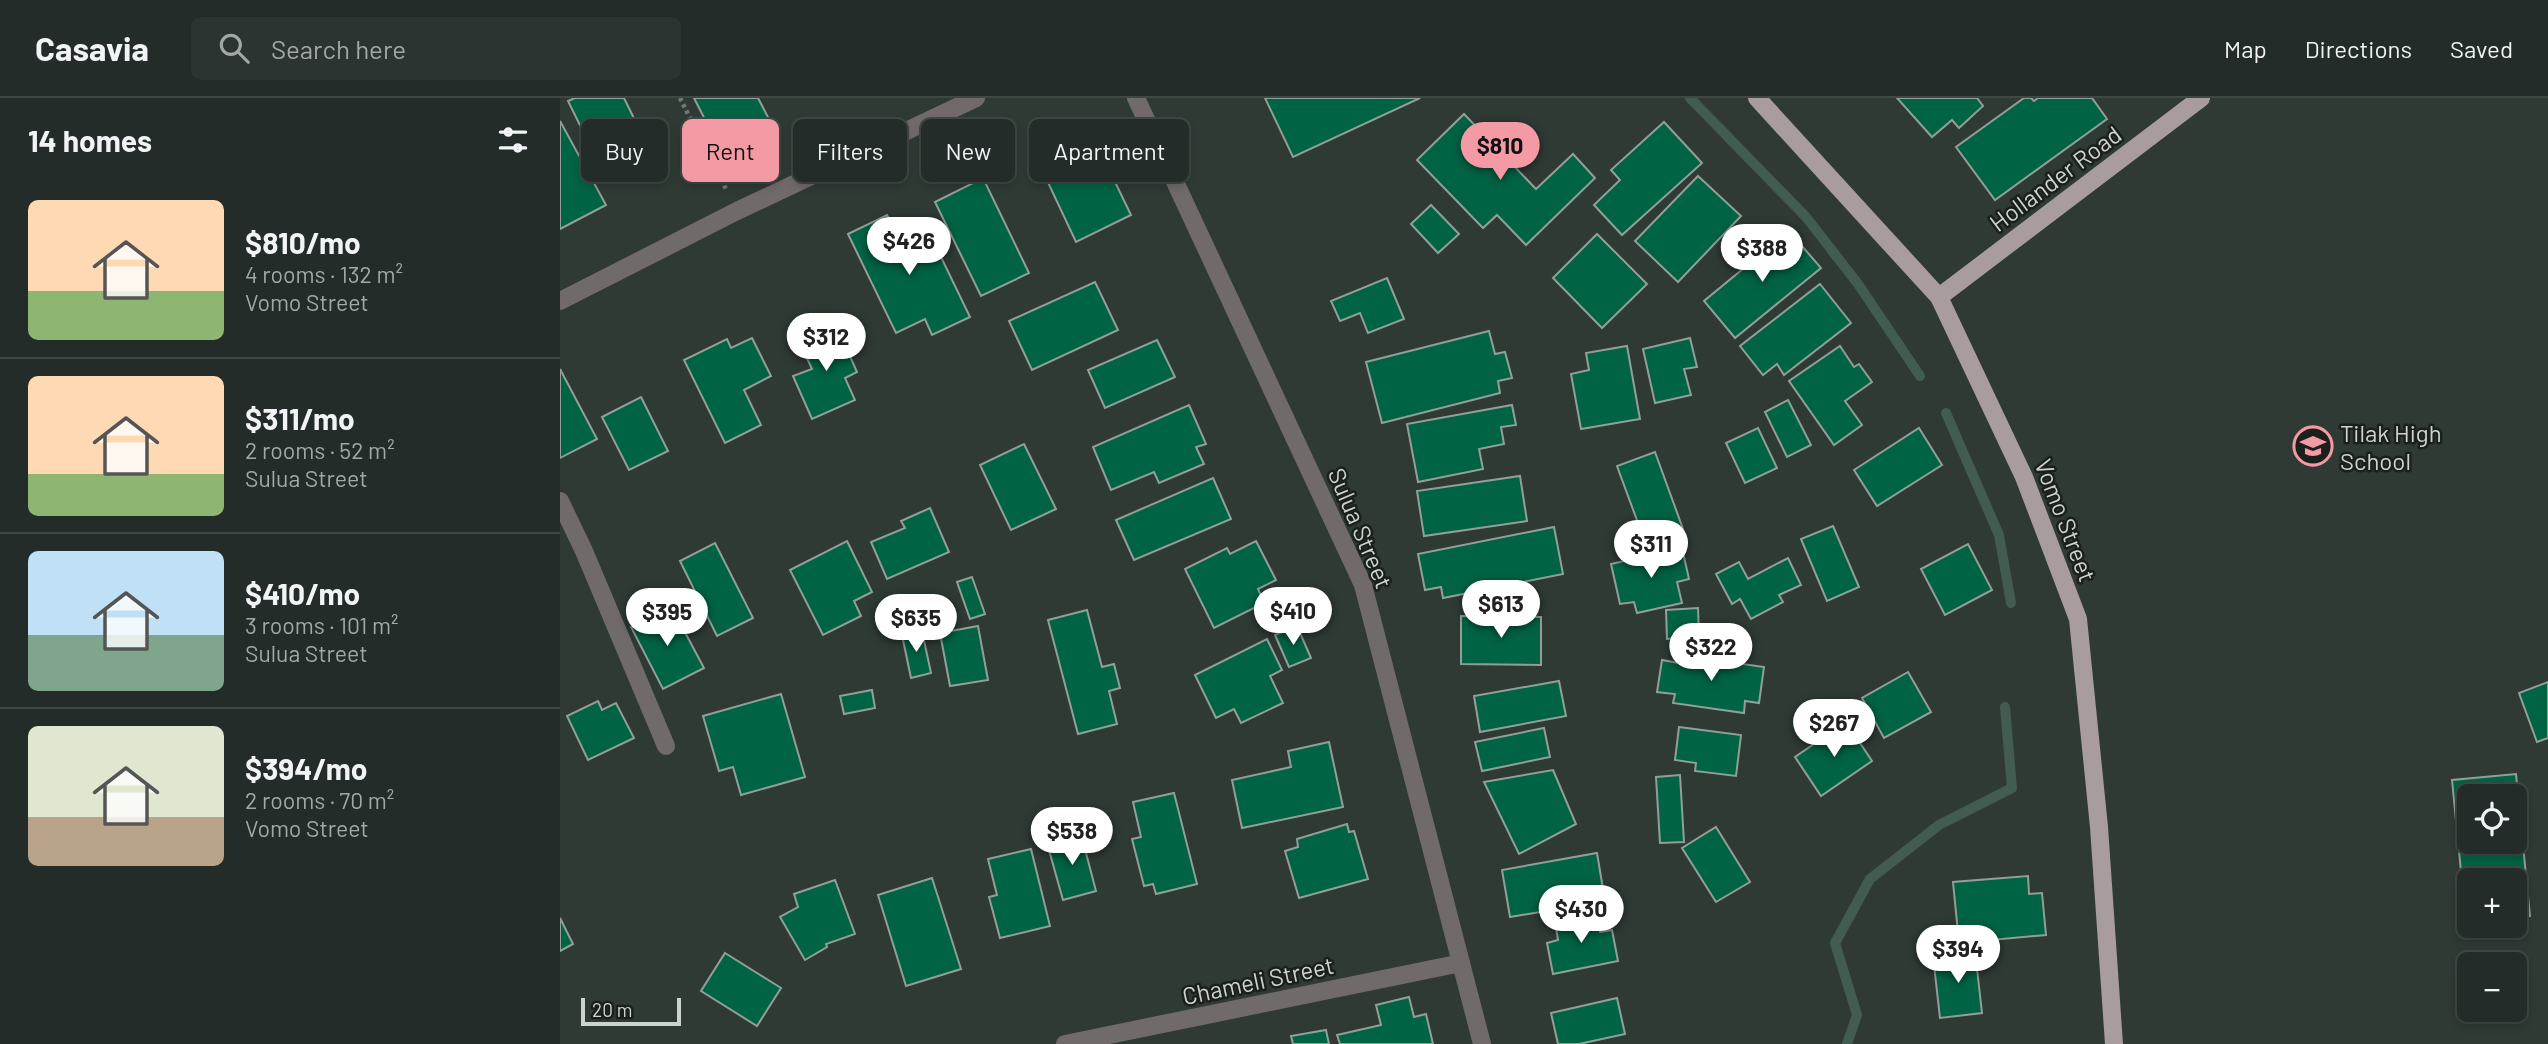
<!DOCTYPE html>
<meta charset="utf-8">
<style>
:root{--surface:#232c28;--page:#2b3430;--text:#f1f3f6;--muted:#a3a7a8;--line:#404845;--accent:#f49aa4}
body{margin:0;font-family:Barlow,sans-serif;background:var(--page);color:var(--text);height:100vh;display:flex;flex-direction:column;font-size:26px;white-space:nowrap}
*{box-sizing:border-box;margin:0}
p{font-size:23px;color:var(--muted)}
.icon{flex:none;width:38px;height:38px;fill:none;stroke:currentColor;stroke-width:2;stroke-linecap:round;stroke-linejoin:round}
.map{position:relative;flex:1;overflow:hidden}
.side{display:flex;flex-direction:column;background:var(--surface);width:560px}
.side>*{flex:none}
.guide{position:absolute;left:21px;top:21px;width:665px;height:63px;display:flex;gap:14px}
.tools{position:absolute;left:1897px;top:686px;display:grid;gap:14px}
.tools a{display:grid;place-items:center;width:70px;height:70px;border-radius:10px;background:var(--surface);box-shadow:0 4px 10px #0003,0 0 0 2px var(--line);font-size:35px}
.scale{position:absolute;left:21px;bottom:18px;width:100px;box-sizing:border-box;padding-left:7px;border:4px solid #cdd4d0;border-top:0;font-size:19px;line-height:24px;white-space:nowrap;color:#cdd4d0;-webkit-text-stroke:5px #1b201d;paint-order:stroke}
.price{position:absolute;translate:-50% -60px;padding:0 16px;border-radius:24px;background:#fff;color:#222;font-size:23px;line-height:46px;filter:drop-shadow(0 2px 4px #0008)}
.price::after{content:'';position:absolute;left:50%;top:42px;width:21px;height:16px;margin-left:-10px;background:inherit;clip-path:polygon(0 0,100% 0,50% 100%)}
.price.current{background:var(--accent);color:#111}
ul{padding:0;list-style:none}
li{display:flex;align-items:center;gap:21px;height:175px;padding:0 28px}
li+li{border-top:2px solid var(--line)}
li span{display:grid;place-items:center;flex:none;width:196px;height:140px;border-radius:10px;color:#555}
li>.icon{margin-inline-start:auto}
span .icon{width:84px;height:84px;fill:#fffc;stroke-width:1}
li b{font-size:30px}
h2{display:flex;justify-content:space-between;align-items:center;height:84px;padding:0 28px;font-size:30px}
.tag{padding:0 24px;border-radius:10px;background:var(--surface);box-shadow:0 4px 10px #0003,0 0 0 2px var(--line);font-size:24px;line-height:63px}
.tag.current{background:var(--accent);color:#111}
header{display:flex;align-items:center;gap:42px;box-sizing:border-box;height:98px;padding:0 35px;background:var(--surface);border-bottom:2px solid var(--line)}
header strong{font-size:33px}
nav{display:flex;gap:38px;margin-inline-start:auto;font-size:24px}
.search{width:490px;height:63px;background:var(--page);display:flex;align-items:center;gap:18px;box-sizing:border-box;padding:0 24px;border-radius:10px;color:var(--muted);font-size:26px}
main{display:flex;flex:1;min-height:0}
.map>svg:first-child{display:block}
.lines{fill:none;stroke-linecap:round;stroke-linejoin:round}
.stream{stroke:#425c52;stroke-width:10}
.building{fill:#006344;stroke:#929f98;stroke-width:2;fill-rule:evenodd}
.path{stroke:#707974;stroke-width:4.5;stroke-dasharray:3.5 3.5;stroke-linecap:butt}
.minor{stroke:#706a6a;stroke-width:18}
.major{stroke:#a89c9c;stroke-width:18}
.labels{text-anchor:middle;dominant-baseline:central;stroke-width:5;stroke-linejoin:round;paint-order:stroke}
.street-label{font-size:24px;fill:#cdd4d0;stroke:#1b201d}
.poi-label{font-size:24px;fill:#cdd4d0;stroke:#1b201d;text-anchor:start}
</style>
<header>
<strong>Casavia</strong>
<div class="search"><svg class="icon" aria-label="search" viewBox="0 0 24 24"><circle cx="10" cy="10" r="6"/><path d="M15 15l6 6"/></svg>Search here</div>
<nav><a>Map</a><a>Directions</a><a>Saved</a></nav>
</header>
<main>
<section class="side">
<h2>14 homes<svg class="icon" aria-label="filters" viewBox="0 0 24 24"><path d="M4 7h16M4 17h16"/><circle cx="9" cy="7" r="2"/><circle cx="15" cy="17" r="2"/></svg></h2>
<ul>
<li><span style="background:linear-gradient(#ffd9b3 65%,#8fb573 0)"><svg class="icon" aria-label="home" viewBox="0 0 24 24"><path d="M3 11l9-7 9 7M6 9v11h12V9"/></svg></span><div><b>$810/mo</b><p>4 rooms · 132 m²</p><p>Vomo Street</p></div></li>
<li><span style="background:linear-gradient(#ffd9b3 70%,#8fb573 0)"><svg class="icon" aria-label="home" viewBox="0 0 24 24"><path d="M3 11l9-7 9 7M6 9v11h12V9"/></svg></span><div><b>$311/mo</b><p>2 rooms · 52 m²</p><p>Sulua Street</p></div></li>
<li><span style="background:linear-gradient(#bfe0f5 60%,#7fa58c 0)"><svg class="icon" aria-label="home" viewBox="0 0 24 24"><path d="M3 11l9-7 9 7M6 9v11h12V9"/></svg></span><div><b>$410/mo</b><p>3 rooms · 101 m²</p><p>Sulua Street</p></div></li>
<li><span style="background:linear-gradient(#dfe7d0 65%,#b9a48a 0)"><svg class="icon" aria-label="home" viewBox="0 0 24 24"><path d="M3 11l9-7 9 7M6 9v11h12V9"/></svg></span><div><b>$394/mo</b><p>2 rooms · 70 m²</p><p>Vomo Street</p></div></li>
</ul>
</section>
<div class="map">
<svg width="1988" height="946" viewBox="0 0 1988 946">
<rect width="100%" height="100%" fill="#2f3a35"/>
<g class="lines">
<g class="stream">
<polyline points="1130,0 1246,119 1298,186 1360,278"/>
<polyline points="1386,315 1439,437 1451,505"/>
<polyline points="1287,946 1297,917 1275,845 1310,781 1379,727 1452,690 1445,609"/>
</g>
</g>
<g class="building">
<polygon points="15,0 64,0 93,59 47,82 8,3"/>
<polygon points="134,0 198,0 210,23 159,49"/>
<polygon points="705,0 860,0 733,59"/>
<polygon points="1337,0 1417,0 1423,8 1399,30 1392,22 1372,39"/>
<polygon points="1464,0 1471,0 1474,3 1478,0 1532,0 1547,21 1435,102 1396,49"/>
<polygon points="904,16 976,91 1013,56 1035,80 966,147 937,117 923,130 857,62"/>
<polygon points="0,23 46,107 0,131"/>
<polygon points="1104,24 1142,65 1062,137 1034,107 1060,82 1051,72"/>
<polygon points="530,32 571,117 516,144 476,59"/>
<polygon points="1138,78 1181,118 1118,184 1075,143"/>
<polygon points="423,80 469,175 421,198 375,104"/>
<polygon points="871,107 899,136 878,155 851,126"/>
<polygon points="327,117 340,143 367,130 410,219 372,237 365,221 336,235 288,136"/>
<polygon points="1229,133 1261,170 1175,240 1144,203"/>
<polygon points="1037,136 1087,186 1042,230 993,180"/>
<polygon points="827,180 844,221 808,235 800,215 780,223 771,203"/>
<polygon points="535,184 558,232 472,272 449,223"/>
<polygon points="1260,186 1291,225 1224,277 1217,266 1203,277 1180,248"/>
<polygon points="276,227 297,274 285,280 295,302 252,321 233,278 252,271 239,243"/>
<polygon points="929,233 935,256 945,254 952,280 938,283 940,295 822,325 806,264"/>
<polygon points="192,240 211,278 184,292 201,327 165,345 124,262 167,241 171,250"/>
<polygon points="1130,240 1137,269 1124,271 1131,297 1095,305 1083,251"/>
<polygon points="597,242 615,279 545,310 528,272"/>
<polygon points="1067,248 1080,321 1021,331 1011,276 1029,272 1026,255"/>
<polygon points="1280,248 1294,269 1299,266 1312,284 1285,303 1302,327 1274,347 1229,283"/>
<polygon points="0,271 37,341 0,360"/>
<polygon points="81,299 108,353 69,372 42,319"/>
<polygon points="1228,302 1251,347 1227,359 1205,314"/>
<polygon points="629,307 646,346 636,349 644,366 599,385 594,374 551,392 533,349"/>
<polygon points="952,307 956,327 941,329 944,346 919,351 923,371 858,384 847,326"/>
<polygon points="1198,330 1217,370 1185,385 1166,345"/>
<polygon points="1359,330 1382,367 1317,408 1294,372"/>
<polygon points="464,346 496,411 451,432 420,367"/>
<polygon points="1095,354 1123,431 1085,444 1057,368"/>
<polygon points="960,378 967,423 864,438 857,393"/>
<polygon points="653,380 671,421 574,462 556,422"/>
<polygon points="370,410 389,454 327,481 311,444 345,430 341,423"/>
<polygon points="1273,428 1299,489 1267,503 1241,441"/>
<polygon points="994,429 1003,476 883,500 881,489 865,492 858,456"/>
<polygon points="287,443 312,494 294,503 301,518 263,537 230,472"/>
<polygon points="696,443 716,482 698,491 704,505 654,530 625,471 667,450 670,456"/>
<polygon points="155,445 193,520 157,538 120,463"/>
<polygon points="1408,446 1432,492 1385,517 1361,471"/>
<polygon points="1122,450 1129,481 1117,484 1122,505 1077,515 1074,504 1060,506 1051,466"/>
<polygon points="1228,460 1241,487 1219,497 1223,504 1191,521 1180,501 1172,506 1156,476 1179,464 1188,481"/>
<polygon points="412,479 425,516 410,521 397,484"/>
<polygon points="111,508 144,570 103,591 71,529"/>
<polygon points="1138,510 1139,539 1107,541 1106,512"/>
<polygon points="527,512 542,569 554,566 560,590 549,593 557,626 518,636 488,522"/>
<polygon points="901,518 981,519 981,567 901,566"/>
<polygon points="418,528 428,582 390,588 380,535"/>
<polygon points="737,528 751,560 729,569 715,537"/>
<polygon points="362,533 371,575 351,580 342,537"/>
<polygon points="707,541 722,572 710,578 723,605 681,625 674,611 656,620 635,577"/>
<polygon points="1120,557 1204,569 1199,605 1185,603 1184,615 1113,605 1115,596 1097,594 1102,562 1119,565"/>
<polygon points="1348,574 1371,614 1324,640 1302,600"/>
<polygon points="999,583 1006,618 920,634 914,598"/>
<polygon points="1988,584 1988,640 1977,644 1959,595"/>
<polygon points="312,592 315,610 284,616 280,598"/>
<polygon points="221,596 245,679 181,697 173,669 159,673 143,618"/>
<polygon points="38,603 42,612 56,605 74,640 28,662 7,618"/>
<polygon points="1286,624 1312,663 1261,698 1235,659"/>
<polygon points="1119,629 1181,637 1176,678 1135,673 1136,665 1115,662"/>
<polygon points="984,630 990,659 922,673 915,644"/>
<polygon points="769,644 783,709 682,730 672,682 731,669 728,653"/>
<polygon points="993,672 1016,726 959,756 924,684"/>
<path d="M 1956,676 L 1970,818 L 1955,819 L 1955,782 L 1909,782 L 1909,824 L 1906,824 L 1892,682 ZM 1909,698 L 1955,698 L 1955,744 L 1909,744 Z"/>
<polygon points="1120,677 1124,744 1100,745 1096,679"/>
<polygon points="614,695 637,786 596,796 593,786 584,788 572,741 581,739 573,704"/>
<polygon points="787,726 789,734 794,733 808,781 739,800 725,753 738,749 737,741"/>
<polygon points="1156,729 1190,784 1156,804 1122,750"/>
<polygon points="521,736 536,793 503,802 487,745"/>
<polygon points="471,751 490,828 440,840 429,799 437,797 428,761"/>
<polygon points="1037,755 1045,803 950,819 942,772"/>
<polygon points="1468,778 1469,796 1482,795 1486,837 1399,845 1393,784"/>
<polygon points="372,780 401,871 346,888 318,797"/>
<polygon points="275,782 295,836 266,846 267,849 245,862 220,819 238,809 234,796"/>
<polygon points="1037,816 1040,834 1052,832 1058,863 993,876 987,845 998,842 995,824"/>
<polygon points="0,820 13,846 0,853"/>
<polygon points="1415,853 1422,915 1380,920 1373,858"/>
<polygon points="165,855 221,890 197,928 141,893"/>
<polygon points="849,899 854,919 866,916 873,946 780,946 777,937 821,927 816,907"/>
<polygon points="1057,900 1065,936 1019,946 998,946 991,915"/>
<polygon points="766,932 769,946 733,946 731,938"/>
</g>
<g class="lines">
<polyline class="path" points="120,0 166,91"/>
<g class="minor">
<polyline points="576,0 803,487 922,946"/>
<polyline points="0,203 177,113 416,0"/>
<polyline points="0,403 24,453 106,648"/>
<polyline points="505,946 901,865"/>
</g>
<g class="major">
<polyline points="1197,0 1379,199 1464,379 1518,521 1539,729 1554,946"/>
<polyline points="1379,199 1641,0"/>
</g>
</g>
<defs>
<g id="school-ring" transform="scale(2.0125)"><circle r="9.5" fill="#1b201d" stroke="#f49aa4" stroke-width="1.5"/><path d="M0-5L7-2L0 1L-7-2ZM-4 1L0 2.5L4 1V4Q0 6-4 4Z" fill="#f49aa4"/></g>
</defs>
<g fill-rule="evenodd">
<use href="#school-ring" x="1753" y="348"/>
</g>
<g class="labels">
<g class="street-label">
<text transform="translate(1495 80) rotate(-37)">Hollander Road</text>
<text transform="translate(1506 422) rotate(69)">Vomo Street</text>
<text transform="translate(801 430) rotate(67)">Sulua Street</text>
<text transform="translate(698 882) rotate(-12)">Chameli Street</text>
</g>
<g class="poi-label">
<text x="1780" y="334">Tilak High<tspan x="1780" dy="28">School</tspan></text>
</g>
</g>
</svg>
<div class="tools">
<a><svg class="icon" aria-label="locate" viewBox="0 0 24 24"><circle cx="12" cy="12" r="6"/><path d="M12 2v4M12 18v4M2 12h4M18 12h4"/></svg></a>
<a>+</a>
<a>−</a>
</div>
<div class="scale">20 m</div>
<b class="price current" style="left:940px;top:84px">$810</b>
<b class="price" style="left:349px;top:179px">$426</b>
<b class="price" style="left:1202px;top:186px">$388</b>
<b class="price" style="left:266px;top:275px">$312</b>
<b class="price" style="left:1091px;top:482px">$311</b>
<b class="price" style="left:941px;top:542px">$613</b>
<b class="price" style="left:733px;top:549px">$410</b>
<b class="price" style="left:107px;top:550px">$395</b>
<b class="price" style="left:356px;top:556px">$635</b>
<b class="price" style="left:1151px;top:585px">$322</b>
<b class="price" style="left:1274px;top:661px">$267</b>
<b class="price" style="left:512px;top:769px">$538</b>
<b class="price" style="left:1021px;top:847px">$430</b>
<b class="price" style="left:1398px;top:887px">$394</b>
<div class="guide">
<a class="tag">Buy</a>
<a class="tag current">Rent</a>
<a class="tag">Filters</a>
<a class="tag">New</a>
<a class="tag">Apartment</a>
</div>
</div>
</main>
